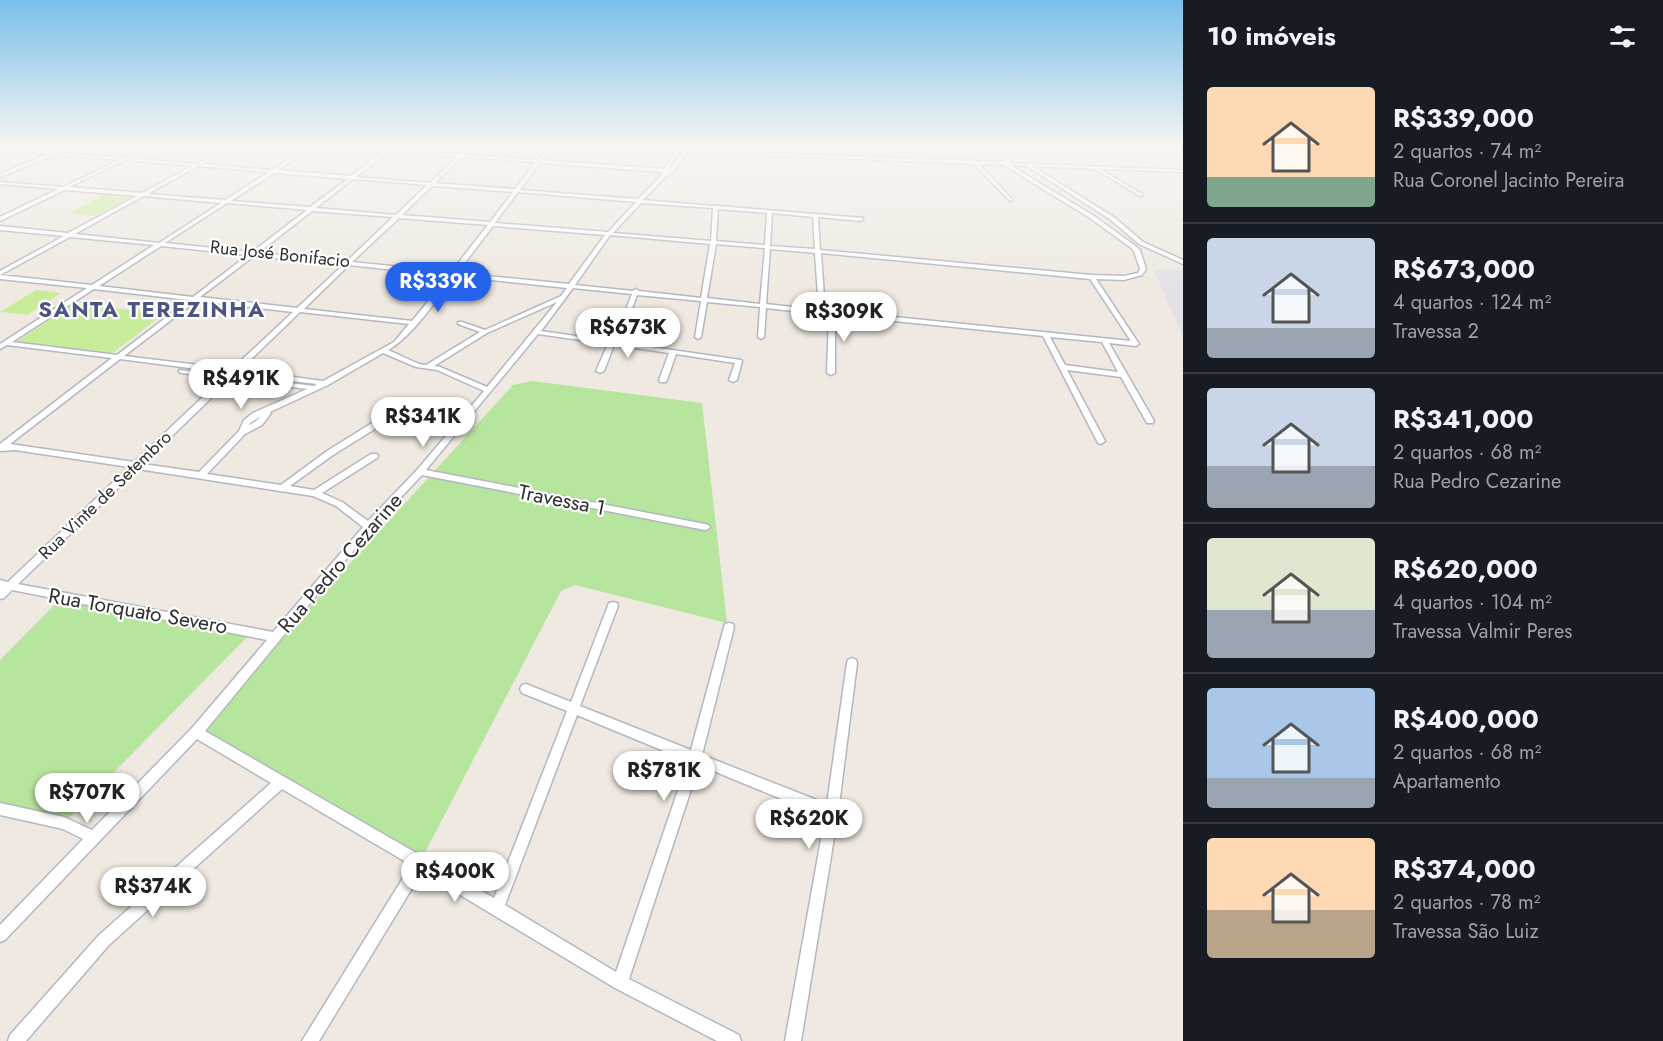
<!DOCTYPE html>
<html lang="pt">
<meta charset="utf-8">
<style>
:root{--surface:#171b24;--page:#20242c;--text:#f1f3f6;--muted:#9ea1a6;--line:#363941;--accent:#2563eb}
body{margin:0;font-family:Jost,sans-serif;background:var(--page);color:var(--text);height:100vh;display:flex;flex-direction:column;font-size:22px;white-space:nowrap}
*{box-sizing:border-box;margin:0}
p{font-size:20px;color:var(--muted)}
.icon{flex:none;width:33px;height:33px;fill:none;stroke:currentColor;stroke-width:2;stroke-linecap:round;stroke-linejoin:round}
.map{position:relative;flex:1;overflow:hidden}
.side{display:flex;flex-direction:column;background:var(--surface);width:480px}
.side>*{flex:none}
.price{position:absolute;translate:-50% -51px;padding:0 14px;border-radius:21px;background:#fff;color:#222;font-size:20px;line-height:39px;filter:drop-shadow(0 2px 3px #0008)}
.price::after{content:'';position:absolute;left:50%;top:36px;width:18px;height:14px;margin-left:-9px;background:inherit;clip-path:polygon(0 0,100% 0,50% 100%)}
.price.selected{background:var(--accent);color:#fff}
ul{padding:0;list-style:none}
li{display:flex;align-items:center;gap:18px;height:150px;padding:0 24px}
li+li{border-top:2px solid var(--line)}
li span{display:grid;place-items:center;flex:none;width:168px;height:120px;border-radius:6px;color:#555}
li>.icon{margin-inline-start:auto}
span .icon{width:72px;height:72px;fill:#fffc;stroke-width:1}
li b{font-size:26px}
h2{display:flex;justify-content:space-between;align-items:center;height:72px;padding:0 24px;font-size:26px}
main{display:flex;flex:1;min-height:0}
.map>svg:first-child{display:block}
.industrial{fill:#e3e1e8}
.green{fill:#b6e59e}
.pitch{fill:#c9ec9a}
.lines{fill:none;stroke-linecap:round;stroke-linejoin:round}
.minor-casing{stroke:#b4b7c1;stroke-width:3}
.minor{fill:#fff;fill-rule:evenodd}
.labels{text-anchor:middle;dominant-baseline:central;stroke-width:4.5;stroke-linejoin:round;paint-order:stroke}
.far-street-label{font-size:18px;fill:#2e2e2e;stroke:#fff}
.street-label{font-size:21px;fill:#2e2e2e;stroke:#fff}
.far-district-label{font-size:22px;font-weight:bold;letter-spacing:1.5px;fill:#4d5680;stroke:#fff}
</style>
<main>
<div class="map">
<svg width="1183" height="1041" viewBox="0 0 1183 1041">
<rect width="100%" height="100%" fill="#efe9e1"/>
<g class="industrial">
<polygon points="1124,147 1183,147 1183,166 1170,165"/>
<polygon points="1154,270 1183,270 1183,337"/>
</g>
<g class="green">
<polygon points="532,381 702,403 727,623 575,585 561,591 419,864 196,732 513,385"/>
<polygon points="61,598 252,632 64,823 0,809 0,660"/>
</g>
<g class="pitch">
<polygon points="104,195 129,198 94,216 69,213"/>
<polygon points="36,290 61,293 27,315 0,312"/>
<polygon points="75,303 164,314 111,354 16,342"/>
</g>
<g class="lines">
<g class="minor-casing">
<g id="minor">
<path d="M 66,147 L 71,147 L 59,153 L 124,158 L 147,147 L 152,147 L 130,158 L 196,164 L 227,147 L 232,147 L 202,164 L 272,170 L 309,147 L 313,147 L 278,170 L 351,176 L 384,151 L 343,148 L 341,147 L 387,149 L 390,147 L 394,147 L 392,149 L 460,154 L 468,147 L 472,147 L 464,155 L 538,160 L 548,147 L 552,147 L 542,160 L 664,169 L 675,152 L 584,147 L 677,149 L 679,148 L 681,150 L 1003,162 L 1008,160 L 988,147 L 992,147 L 1013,160 L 1007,163 L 1183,170 L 1183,172 L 1100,169 L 1142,194 L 1142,196 L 1140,196 L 1095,169 L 1032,166 L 1115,218 L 1143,242 L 1183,260 L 1183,264 L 1139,244 L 1111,220 L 1027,166 L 1010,165 L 1094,216 L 1134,245 L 1140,250 L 1146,269 L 1142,275 L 1124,280 L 1096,279 L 1139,344 L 1136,346 L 1109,343 L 1154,421 L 1153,423 L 1147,423 L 1121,377 L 1067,370 L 1105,441 L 1101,444 L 1098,443 L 1043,336 L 835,315 L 835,373 L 831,375 L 827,373 L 829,315 L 766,308 L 764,337 L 761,339 L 758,337 L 760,307 L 707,302 L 701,337 L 698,339 L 695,337 L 701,301 L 637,295 L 625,327 L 622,329 L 619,327 L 632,294 L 573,288 L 541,331 L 741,360 L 742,361 L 737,380 L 733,382 L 729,380 L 735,363 L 676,354 L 667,380 L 666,382 L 660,382 L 659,380 L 669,353 L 614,345 L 604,371 L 600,373 L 596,371 L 608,344 L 538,334 L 426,470 L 705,524 L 708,525 L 710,527 L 708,529 L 705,530 L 422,475 L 372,528 L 205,731 L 494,898 L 567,711 L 522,693 L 520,689 L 522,685 L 526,684 L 571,702 L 609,603 L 613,602 L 617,603 L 618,606 L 580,706 L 691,750 L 724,627 L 725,624 L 729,623 L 733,624 L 734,627 L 702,755 L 827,804 L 847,663 L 848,660 L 852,658 L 856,660 L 857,663 L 838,813 L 801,1041 L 785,1041 L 825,817 L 699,765 L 629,979 L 739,1035 L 741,1041 L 717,1041 L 615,988 L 422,872 L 319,1041 L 302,1041 L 411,865 L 282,789 L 109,945 L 26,1041 L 8,1041 L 10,1035 L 99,935 L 271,783 L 197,739 L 5,940 L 0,942 L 0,925 L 83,839 L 63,829 L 0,815 L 0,803 L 64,817 L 92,830 L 192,728 L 267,640 L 12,590 L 4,598 L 0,599 L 0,580 L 8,582 L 129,467 L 15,450 L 0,451 L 0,444 L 112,358 L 7,345 L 0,349 L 0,344 L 3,342 L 87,288 L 0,279 L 0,275 L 92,285 L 154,245 L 70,237 L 0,275 L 0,271 L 64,236 L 0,230 L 0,226 L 68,233 L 137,196 L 65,190 L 0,221 L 0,217 L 58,189 L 0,184 L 0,182 L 63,187 L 120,160 L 54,155 L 0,177 L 0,174 L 48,154 L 0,150 L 0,148 L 53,152 ZM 389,152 L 457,157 L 430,183 L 356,177 ZM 679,152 L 683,152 L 670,169 L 668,169 ZM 687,152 L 974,164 L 1010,201 L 1012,201 L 1012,199 L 979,164 L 1004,165 L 1090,218 L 1130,247 L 1134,251 L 1140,269 L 1138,273 L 1124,276 L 1092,275 L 820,250 L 818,217 L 861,221 L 863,220 L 863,218 L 718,206 L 716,205 L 714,206 L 643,200 L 664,178 L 674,171 ZM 462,157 L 536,162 L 515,189 L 435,183 ZM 125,160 L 192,166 L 142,193 L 69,187 ZM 540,163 L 662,172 L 661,176 L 638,199 L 520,190 ZM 198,166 L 269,172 L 225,200 L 148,194 ZM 274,173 L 348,179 L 310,207 L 231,201 ZM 353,179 L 427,185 L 396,215 L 316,208 ZM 432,186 L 513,192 L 490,222 L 402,215 ZM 518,192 L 636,202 L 608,232 L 495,223 ZM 143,196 L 221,203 L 159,243 L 75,234 ZM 227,203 L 307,210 L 252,252 L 165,243 ZM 641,203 L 713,208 L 711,241 L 613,233 ZM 718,209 L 767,213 L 765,245 L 716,241 ZM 312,211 L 393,217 L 346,262 L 258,253 ZM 772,213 L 813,217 L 815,249 L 770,246 ZM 399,218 L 488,225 L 451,272 L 352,262 ZM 493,226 L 605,235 L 569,284 L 457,273 ZM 610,235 L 710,244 L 701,298 L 639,291 L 636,289 L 633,291 L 575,285 ZM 716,244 L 765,248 L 760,304 L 707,298 ZM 161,246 L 248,255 L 193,297 L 99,286 ZM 770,249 L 815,253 L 819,310 L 766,304 ZM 821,253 L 1090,279 L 1131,341 L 825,310 ZM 254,256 L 343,265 L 297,308 L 200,297 ZM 349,265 L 449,276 L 412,321 L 304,309 ZM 454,276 L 567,288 L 561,296 L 485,330 L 462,322 L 458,322 L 458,324 L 480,332 L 426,365 L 419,364 L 388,350 C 412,337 438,298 454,276 ZM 94,289 L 189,300 L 117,355 L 12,342 ZM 196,301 L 293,312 L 232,369 L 124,356 ZM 557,302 L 487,387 L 440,367 L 434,366 L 487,333 ZM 300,312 L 409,324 L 394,342 L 323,381 L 240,370 ZM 1050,337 L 1102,342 L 1118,372 L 1065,365 ZM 383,353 L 416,367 L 437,370 L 484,391 L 417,470 L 368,521 L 342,502 L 322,493 L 377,458 L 378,456 L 377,454 L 371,454 L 314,490 L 290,486 L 333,455 L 415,404 L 415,400 L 409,400 L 327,451 L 281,485 L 207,474 L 245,434 L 262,425 L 271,413 L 270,412 L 328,385 ZM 120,359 L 228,373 L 227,375 L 179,370 L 179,372 L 181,373 L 223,378 L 134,462 L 10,444 ZM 236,374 L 317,384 L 314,386 L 235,376 ZM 231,379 L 307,389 L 253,413 L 244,420 L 239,431 L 199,472 L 143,464 ZM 261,416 L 256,421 L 249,425 L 250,423 ZM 138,469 L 313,496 L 336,506 L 363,527 L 273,632 L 18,584 ZM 577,715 L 688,761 L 616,972 L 505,905 Z"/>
<polygon points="1031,149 1092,150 1094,151 1092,152 1034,151 1032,155 1039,161 1037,162 1028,155"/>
</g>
</g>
<use href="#minor" class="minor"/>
</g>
<linearGradient id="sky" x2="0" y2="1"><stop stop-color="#7abfeb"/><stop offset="0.5" stop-color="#f8f5f2"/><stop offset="1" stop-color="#f8f5f2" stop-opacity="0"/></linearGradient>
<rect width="1183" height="293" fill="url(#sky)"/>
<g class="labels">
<g class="far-street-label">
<text transform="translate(280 254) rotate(6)">Rua José Bonifacio</text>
<text transform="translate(105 495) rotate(-44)">Rua Vinte de Setembro</text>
</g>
<g class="street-label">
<text transform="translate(562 500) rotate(11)">Travessa 1</text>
<text transform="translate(340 563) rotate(-49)">Rua Pedro Cezarine</text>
<text transform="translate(138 611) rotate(10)">Rua Torquato Severo</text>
</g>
<g class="far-district-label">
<text x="152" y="309">SANTA TEREZINHA</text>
</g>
</g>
</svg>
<b class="price selected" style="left:438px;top:313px">R$339K</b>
<b class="price" style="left:844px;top:343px">R$309K</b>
<b class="price" style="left:628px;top:359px">R$673K</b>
<b class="price" style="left:241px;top:410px">R$491K</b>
<b class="price" style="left:423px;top:448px">R$341K</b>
<b class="price" style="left:664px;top:802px">R$781K</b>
<b class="price" style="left:87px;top:824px">R$707K</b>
<b class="price" style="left:809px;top:850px">R$620K</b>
<b class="price" style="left:455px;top:903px">R$400K</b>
<b class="price" style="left:153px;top:918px">R$374K</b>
</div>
<section class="side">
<h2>10 imóveis<svg class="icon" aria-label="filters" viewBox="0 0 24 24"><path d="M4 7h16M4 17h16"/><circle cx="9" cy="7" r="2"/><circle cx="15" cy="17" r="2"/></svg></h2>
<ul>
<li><span style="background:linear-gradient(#ffd9b3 75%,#7fa58c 0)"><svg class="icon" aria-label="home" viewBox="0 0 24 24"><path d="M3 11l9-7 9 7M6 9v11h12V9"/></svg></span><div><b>R$339,000</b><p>2 quartos · 74 m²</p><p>Rua Coronel Jacinto Pereira</p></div></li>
<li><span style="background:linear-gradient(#c9d6e8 75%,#9aa5b1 0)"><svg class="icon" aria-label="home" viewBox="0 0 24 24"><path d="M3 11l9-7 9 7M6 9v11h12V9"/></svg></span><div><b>R$673,000</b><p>4 quartos · 124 m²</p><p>Travessa 2</p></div></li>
<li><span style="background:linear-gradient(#c9d6e8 65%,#9aa5b1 0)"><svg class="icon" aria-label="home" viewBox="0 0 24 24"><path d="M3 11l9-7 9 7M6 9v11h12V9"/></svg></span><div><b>R$341,000</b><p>2 quartos · 68 m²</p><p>Rua Pedro Cezarine</p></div></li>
<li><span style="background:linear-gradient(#dfe7d0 60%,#9aa5b1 0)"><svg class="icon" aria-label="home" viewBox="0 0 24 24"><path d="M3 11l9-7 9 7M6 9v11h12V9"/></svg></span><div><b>R$620,000</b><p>4 quartos · 104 m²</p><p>Travessa Valmir Peres</p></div></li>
<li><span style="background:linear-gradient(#a9c7e8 75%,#9aa5b1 0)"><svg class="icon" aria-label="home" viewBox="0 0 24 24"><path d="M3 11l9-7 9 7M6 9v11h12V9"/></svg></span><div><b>R$400,000</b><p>2 quartos · 68 m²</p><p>Apartamento</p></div></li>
<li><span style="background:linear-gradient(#ffd9b3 60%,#b9a48a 0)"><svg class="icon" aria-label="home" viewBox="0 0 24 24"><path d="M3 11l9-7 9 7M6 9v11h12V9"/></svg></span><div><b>R$374,000</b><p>2 quartos · 78 m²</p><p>Travessa São Luiz</p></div></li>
</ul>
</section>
</main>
